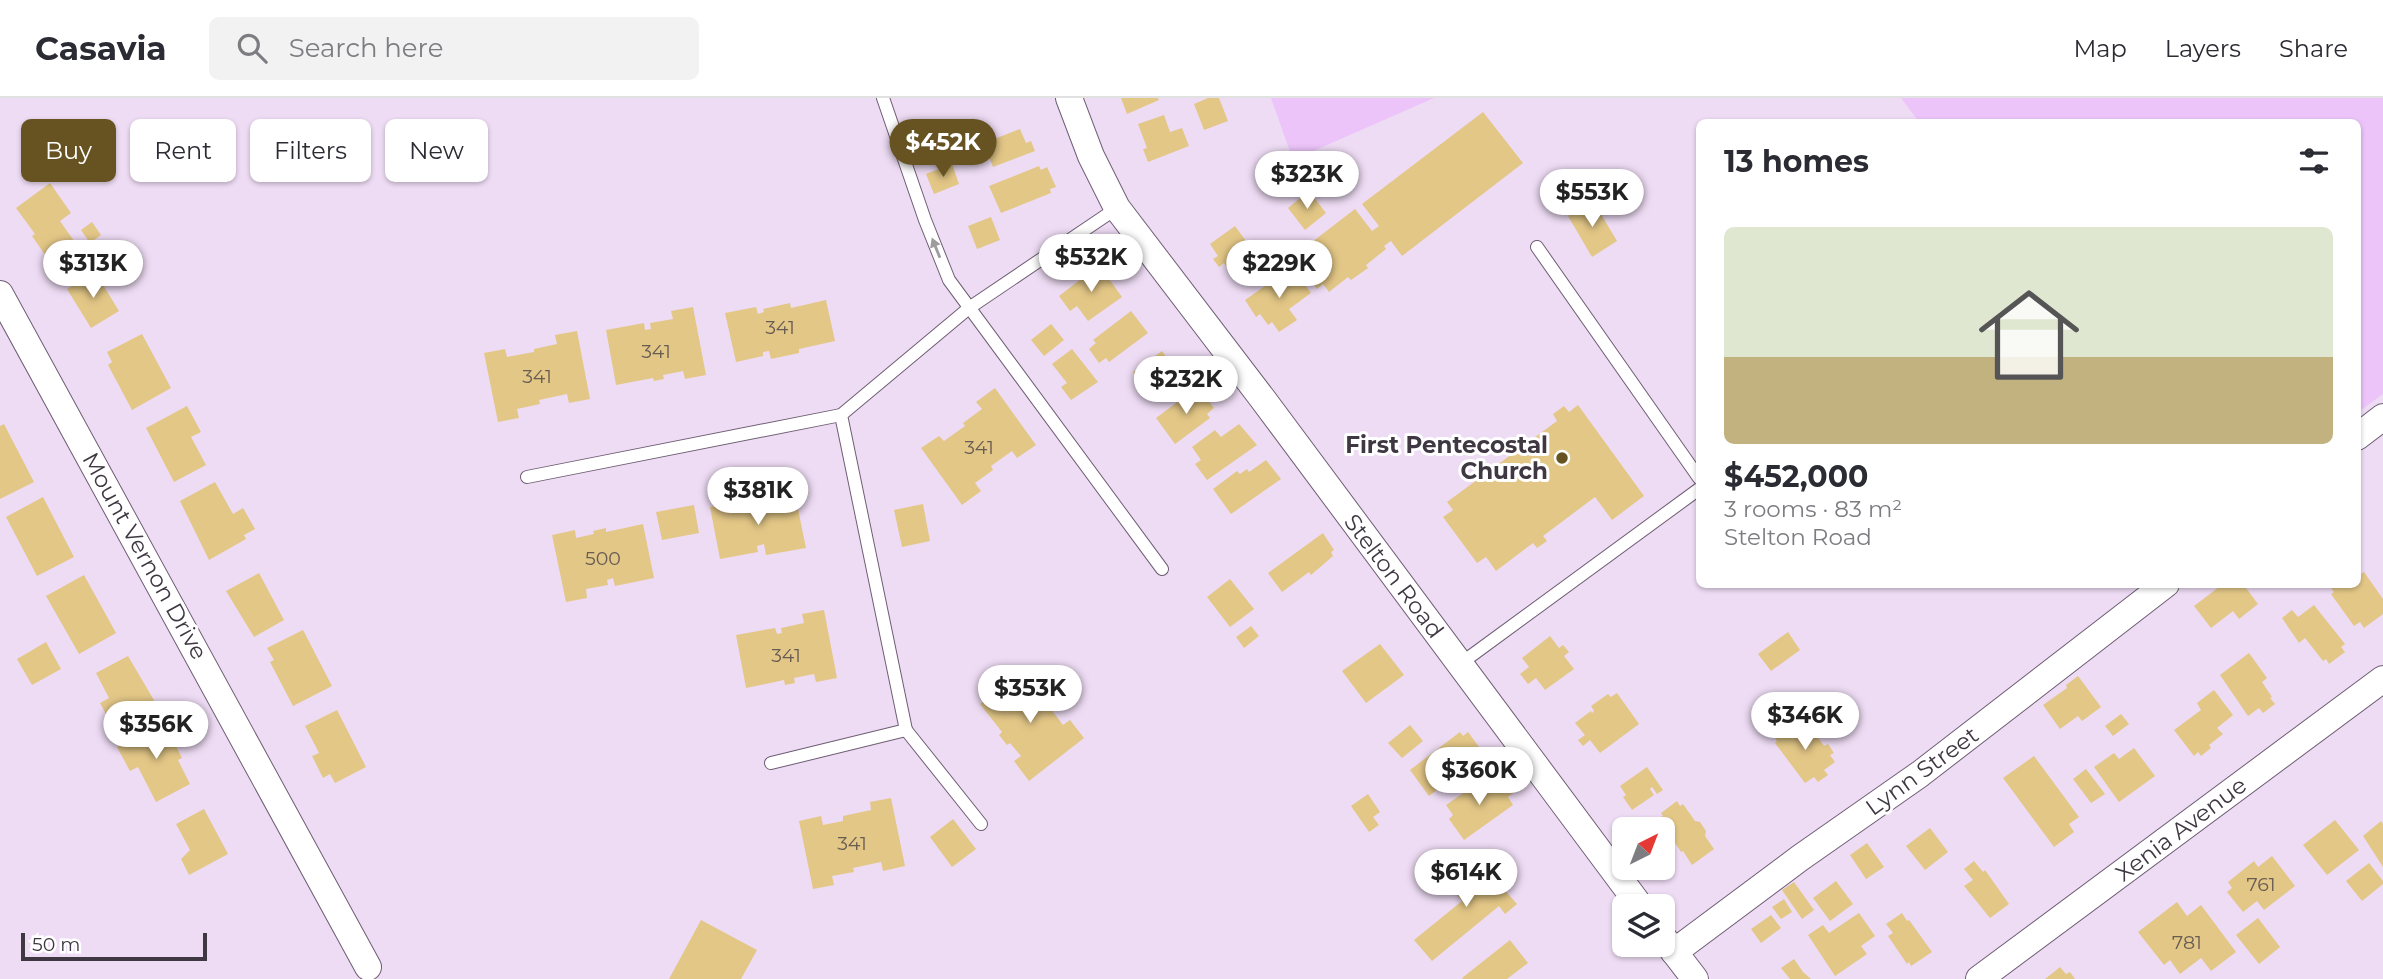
<!DOCTYPE html>
<meta charset="utf-8">
<style>
:root{--surface:#fff;--page:#f2f2f3;--text:#2b2b33;--muted:#7c7c81;--line:#e1e1e2;--accent:#675322}
body{margin:0;font-family:Montserrat,sans-serif;background:var(--page);color:var(--text);height:100vh;display:flex;flex-direction:column;font-size:26px;white-space:nowrap}
*{box-sizing:border-box;margin:0}
p{font-size:23px;color:var(--muted)}
.icon{flex:none;width:38px;height:38px;fill:none;stroke:currentColor;stroke-width:2;stroke-linecap:round;stroke-linejoin:round}
.map{position:relative;flex:1;overflow:hidden}
.drawer{position:absolute;left:1696px;top:21px;width:665px;height:469px;display:flex;flex-direction:column;background:var(--surface);border-radius:10px;box-shadow:0 2px 5px #0004}
.drawer>*{flex:none}
.top-card{position:absolute;left:21px;top:21px;width:665px;height:63px;display:flex;gap:14px}
.needle{width:46px;rotate:42deg}
.buttons{position:absolute;left:1612px;top:719px;display:grid;gap:14px}
.buttons a{display:grid;place-items:center;width:63px;height:63px;border-radius:10px;background:var(--surface);box-shadow:0 2px 5px #0004;font-size:35px}
.scale{position:absolute;left:21px;bottom:18px;width:186px;box-sizing:border-box;padding-left:7px;border:4px solid #3f3842;border-top:0;font-size:19px;line-height:24px;white-space:nowrap;color:#3f3842;-webkit-text-stroke:5px #fff;paint-order:stroke}
.price{position:absolute;translate:-50% -60px;padding:0 16px;border-radius:24px;background:#fff;color:#222;font-size:23px;line-height:46px;filter:drop-shadow(0 2px 4px #0008)}
.price::after{content:'';position:absolute;left:50%;top:42px;width:21px;height:16px;margin-left:-10px;background:inherit;clip-path:polygon(0 0,100% 0,50% 100%)}
.price.selected{background:var(--accent);color:#fff}
ul{padding:0;list-style:none}
li{display:grid;align-content:center;gap:14px;height:371px;padding:0 28px}
li span{display:grid;place-items:center;height:217px;border-radius:10px;color:#555}
li>.icon{margin-inline-start:auto}
span .icon{width:126px;height:126px;fill:#fffc;stroke-width:1}
li b{font-size:30px}
h2{display:flex;justify-content:space-between;align-items:center;height:84px;padding:0 28px;font-size:30px}
.chip{padding:0 24px;border-radius:10px;background:var(--surface);box-shadow:0 2px 5px #0004;font-size:24px;line-height:63px}
.chip.selected{background:var(--accent);color:#fff}
header{display:flex;align-items:center;gap:42px;box-sizing:border-box;height:98px;padding:0 35px;background:var(--surface);border-bottom:2px solid var(--line)}
header strong{font-size:33px}
nav{display:flex;gap:38px;margin-inline-start:auto;font-size:24px}
.search{width:490px;height:63px;background:var(--page);display:flex;align-items:center;gap:18px;box-sizing:border-box;padding:0 24px;border-radius:10px;color:var(--muted);font-size:26px}
.map>svg:first-child{display:block}
.green{fill:#ecc4f9}
.building{fill:#e3c787}
.lines{fill:none;stroke-linecap:round;stroke-linejoin:round}
.lane-casing{stroke:#6e5e73;stroke-width:14}
.street-casing{stroke:#6e5e73;stroke-width:28}
.lane{stroke:#fff;stroke-width:12}
.street{stroke:#fff;stroke-width:26}
.oneway{fill:#9f9ca0}
.poi-dot{fill:#675322;stroke:#fff;stroke-width:2.5}
.labels{text-anchor:middle;dominant-baseline:central;stroke-width:6;stroke-linejoin:round;paint-order:stroke}
.number-label{font-size:19px;fill:#685c53}
.poi-label{font-size:23px;font-weight:bold;fill:#3f3842;stroke:#fff;text-anchor:end}
.street-label{font-size:23px;fill:#3f3842;stroke:#fff}
</style>
<header>
<strong>Casavia</strong>
<div class="search"><svg class="icon" aria-label="search" viewBox="0 0 24 24"><circle cx="10" cy="10" r="6"/><path d="M15 15l6 6"/></svg>Search here</div>
<nav><a>Map</a><a>Layers</a><a>Share</a></nav>
</header>
<div class="map">
<svg width="2383" height="881" viewBox="0 0 2383 881">
<rect width="100%" height="100%" fill="#eedcf4"/>
<g class="green">
<polygon points="1271,0 1434,0 1293,62"/>
<polygon points="1901,0 2383,0 2383,296 2357,315 2357,24 1919,24"/>
</g>
<g class="building">
<polygon points="1121,0 1158,0 1159,2 1127,16"/>
<polygon points="1208,0 1219,0 1228,23 1204,32 1194,6"/>
<polygon points="1483,14 1523,65 1402,158 1391,143 1384,148 1386,151 1366,167 1368,170 1351,182 1348,179 1329,194 1323,186 1317,191 1303,173 1310,168 1299,154 1355,111 1372,133 1379,128 1362,106"/>
<polygon points="1164,17 1170,34 1182,30 1189,48 1148,64 1143,51 1147,50 1138,26"/>
<polygon points="1020,31 1026,45 1031,43 1035,53 993,69 984,45"/>
<polygon points="952,66 959,86 934,96 926,76"/>
<polygon points="1039,68 1041,72 1047,69 1056,89 1050,91 1051,95 1001,115 989,88"/>
<polygon points="50,85 71,115 60,123 74,143 48,161 32,138 35,136 16,110"/>
<polygon points="1309,93 1326,115 1305,132 1288,110"/>
<polygon points="1593,103 1617,143 1592,159 1568,118"/>
<polygon points="991,119 1000,142 977,151 968,128"/>
<polygon points="92,124 101,137 90,145 81,132"/>
<polygon points="1235,128 1257,158 1232,177 1224,165 1219,169 1213,161 1218,158 1210,146"/>
<polygon points="1099,167 1122,199 1088,223 1077,208 1070,213 1059,198"/>
<polygon points="1292,169 1311,195 1289,211 1297,222 1279,234 1272,224 1268,227 1260,216 1256,219 1245,202"/>
<polygon points="95,174 119,213 91,230 67,191"/>
<polygon points="826,202 835,243 799,251 799,255 771,261 769,253 763,254 763,258 736,264 725,215 756,209 758,216 764,214 763,211 790,205 791,210"/>
<polygon points="693,209 706,277 685,281 683,273 663,277 664,281 654,283 653,280 616,287 606,232 644,225 645,232 651,231 650,225 673,221 671,213"/>
<polygon points="1131,213 1148,235 1109,264 1106,260 1099,265 1089,251 1096,245 1093,242"/>
<polygon points="1051,226 1064,242 1044,258 1031,242"/>
<polygon points="577,233 590,301 569,305 567,296 539,302 540,306 517,311 519,320 498,324 484,255 505,251 507,259 534,254 534,251 557,246 555,237"/>
<polygon points="142,236 171,290 132,312 108,267 112,264 107,254"/>
<polygon points="1072,251 1098,284 1071,302 1061,289 1067,285 1052,266"/>
<polygon points="1162,253 1170,264 1174,261 1181,271 1177,274 1180,278 1151,299 1133,274"/>
<polygon points="995,290 1036,347 1017,360 1012,353 991,368 993,372 975,385 981,393 962,407 921,350 939,338 944,343 965,328 963,325 982,311 976,304"/>
<polygon points="1201,293 1214,310 1207,316 1210,320 1175,346 1156,320 1191,294 1195,298"/>
<polygon points="1578,307 1644,398 1612,422 1595,399 1543,438 1547,443 1537,450 1533,445 1496,473 1486,459 1477,465 1443,419 1453,412 1447,404 1557,323 1553,316 1564,308 1569,314"/>
<polygon points="187,308 201,334 191,339 206,367 174,384 146,330"/>
<polygon points="4,326 34,384 0,401 0,328"/>
<polygon points="1239,326 1257,347 1207,382 1195,366 1201,362 1192,349 1215,332 1221,339"/>
<polygon points="1266,362 1281,381 1231,416 1213,391 1237,373 1240,376 1247,371 1249,374"/>
<polygon points="215,384 233,416 243,410 255,431 244,437 246,441 209,462 180,403"/>
<polygon points="795,396 806,450 766,457 764,446 757,448 758,454 720,461 710,409 750,401 751,405"/>
<polygon points="43,399 74,459 37,478 6,419"/>
<polygon points="923,406 930,443 902,449 894,412"/>
<polygon points="694,407 699,435 662,442 656,414"/>
<polygon points="643,426 654,480 615,488 613,480 607,482 608,487 586,491 587,500 566,504 552,437 575,432 576,440 594,436 593,433 606,430 606,434"/>
<polygon points="1323,435 1334,452 1331,454 1333,458 1311,477 1309,474 1282,494 1268,475"/>
<polygon points="2364,474 2383,501 2383,516 2364,530 2360,524 2354,528 2331,496 2334,494 2328,486 2357,486 2357,478"/>
<polygon points="259,475 284,522 254,539 226,493"/>
<polygon points="84,477 116,535 79,556 46,498"/>
<polygon points="1230,481 1254,511 1230,529 1207,499"/>
<polygon points="2223,486 2243,486 2258,506 2239,521 2233,513 2211,530 2194,508"/>
<polygon points="2314,507 2345,546 2341,549 2345,554 2329,566 2326,561 2323,563 2305,540 2299,545 2282,520 2292,512 2298,519"/>
<polygon points="824,512 837,580 816,584 814,576 794,580 795,585 785,587 784,582 746,590 736,537 775,530 777,536 782,535 781,530 804,525 802,516"/>
<polygon points="1251,528 1259,538 1244,550 1236,539"/>
<polygon points="303,532 332,588 293,608 270,564 274,562 267,550"/>
<polygon points="1788,534 1800,552 1771,573 1758,556"/>
<polygon points="1550,538 1559,550 1563,547 1569,554 1564,558 1574,571 1545,592 1536,580 1528,586 1520,576 1529,569 1522,560"/>
<polygon points="46,544 61,571 32,587 17,561"/>
<polygon points="1380,546 1404,577 1366,605 1342,573"/>
<polygon points="2249,555 2267,580 2262,584 2272,599 2270,600 2275,606 2263,615 2259,610 2248,618 2220,577"/>
<polygon points="128,558 155,604 112,627 100,605 109,600 96,575"/>
<polygon points="1024,572 1049,604 1043,609 1046,613 1050,610 1063,627 1070,622 1084,640 1029,683 1014,663 1021,658 1010,645 1007,647 999,637 1002,634 980,606"/>
<polygon points="2078,578 2101,609 2082,623 2078,618 2060,631 2043,607 2067,590 2066,587"/>
<polygon points="2214,592 2233,617 2217,630 2223,636 2209,647 2211,650 2201,658 2198,654 2194,658 2174,632 2201,612 2197,605"/>
<polygon points="1617,595 1639,626 1600,655 1590,642 1583,648 1578,642 1585,637 1575,625 1591,613 1592,615 1594,613 1591,608 1608,596 1611,599"/>
<polygon points="337,612 366,669 335,685 330,676 323,680 312,658 319,655 305,628"/>
<polygon points="2121,616 2129,626 2113,638 2105,628"/>
<polygon points="164,624 182,660 178,662 190,686 156,704 138,669 130,673 117,649"/>
<polygon points="1807,624 1824,648 1828,646 1834,655 1830,657 1835,664 1824,672 1828,677 1818,684 1814,679 1805,685 1775,645 1777,643 1770,632 1780,626 1787,637"/>
<polygon points="1410,627 1423,643 1402,660 1388,645"/>
<polygon points="1460,634 1463,638 1468,634 1482,653 1476,656 1479,661 1429,698 1410,672"/>
<polygon points="2134,650 2155,678 2119,704 2094,669 2114,655 2119,661"/>
<polygon points="2034,658 2079,719 2069,726 2074,734 2054,749 2003,680"/>
<polygon points="1647,669 1663,692 1657,696 1652,689 1650,691 1654,697 1632,712 1623,699 1626,697 1620,688"/>
<polygon points="2086,671 2105,696 2091,705 2073,681"/>
<polygon points="1495,681 1500,687 1504,684 1513,695 1508,699 1513,707 1464,742 1449,721 1453,717 1446,707 1472,689 1476,694"/>
<polygon points="1368,696 1380,714 1373,719 1379,727 1369,734 1351,708"/>
<polygon points="891,700 905,768 883,773 881,764 853,770 854,774 832,778 834,787 813,791 799,723 821,718 823,727 843,723 843,718 871,712 870,704"/>
<polygon points="1677,703 1680,708 1683,706 1695,723 1700,724 1706,733 1705,738 1714,751 1692,767 1683,753 1681,754 1659,720 1663,718 1661,715"/>
<polygon points="204,711 228,756 189,777 181,761 190,752 176,726"/>
<polygon points="953,721 976,751 952,769 930,739"/>
<polygon points="2335,722 2359,752 2327,777 2303,747"/>
<polygon points="2381,723 2383,726 2383,769 2363,738"/>
<polygon points="1930,730 1948,754 1925,772 1906,748"/>
<polygon points="1867,745 1884,769 1866,781 1850,757"/>
<polygon points="2272,758 2295,788 2264,812 2257,803 2243,814 2227,794 2232,790 2228,784 2254,763 2258,769"/>
<polygon points="1477,761 1517,806 1505,816 1499,808 1432,863 1414,842 1462,803 1446,785"/>
<polygon points="1974,763 1983,774 1985,772 2009,806 1990,820 1964,788 1973,782 1964,771"/>
<polygon points="2369,765 2383,783 2383,786 2362,803 2346,783"/>
<polygon points="1836,783 1853,806 1830,823 1813,800"/>
<polygon points="1794,784 1814,812 1802,821 1782,792"/>
<polygon points="1784,801 1792,814 1781,821 1772,809"/>
<polygon points="2177,804 2187,818 2201,807 2236,854 2211,873 2201,860 2180,876 2170,862 2164,867 2138,834"/>
<polygon points="1859,815 1875,838 1861,848 1867,856 1835,878 1808,837 1823,827 1829,835"/>
<polygon points="1902,815 1907,823 1909,822 1932,854 1911,868 1909,864 1907,866 1888,838 1893,835 1886,826"/>
<polygon points="1771,817 1781,830 1761,845 1751,831"/>
<polygon points="2258,820 2280,849 2259,866 2236,837"/>
<polygon points="701,822 757,852 741,881 669,881"/>
<polygon points="1510,842 1528,865 1507,881 1463,881 1462,880"/>
<polygon points="1794,861 1803,874 1811,881 1790,881 1781,870"/>
<polygon points="2060,869 2066,876 2070,874 2075,881 2045,881"/>
</g>
<g class="lines">
<g class="lane-casing">
<g id="lane">
<polyline points="883,0 925,122 949,182 1162,471"/>
<polyline points="1537,149 1699,380"/>
<polyline points="527,379 841,317"/>
<polyline points="1460,566 1699,391"/>
<polyline points="906,632 981,726"/>
<polyline points="771,665 906,632 841,317 969,210 1117,110"/>
</g>
</g>
<g class="street-casing">
<g id="street">
<polyline points="1069,0 1091,58 1117,110 1262,300 1640,808"/>
<polyline points="0,196 368,869"/>
<polyline points="2357,339 2383,319"/>
<polyline points="1662,838 1695,881"/>
<polyline points="1674,854 1800,760 1920,676 2166,486"/>
<polyline points="1979,881 2383,581"/>
</g>
</g>
<use href="#lane" class="lane"/>
<use href="#street" class="street"/>
</g>
<defs><path id="oneway-solid" d="M-6-.8H1V-3.2L6.5 0L1 3.2V.8H-6Z" transform="scale(1.75)"/></defs>
<use class="oneway" href="#oneway-solid" transform="translate(936 150) rotate(-112)"/>
<circle class="poi-dot" cx="1562" cy="360" r="7"/>
<g class="labels">
<g class="number-label">
<text x="780" y="229">341</text>
<text x="656" y="253">341</text>
<text x="537" y="278">341</text>
<text x="979" y="349">341</text>
<text x="603" y="460">500</text>
<text x="786" y="557">341</text>
<text x="852" y="745">341</text>
<text x="2261" y="786">761</text>
<text x="2187" y="844">781</text>
</g>
<g class="poi-label">
<text x="1548" y="347">First Pentecostal<tspan x="1548" dy="26">Church</tspan></text>
</g>
<g class="street-label">
<text transform="translate(145 458) rotate(61)">Mount Vernon Drive</text>
<text transform="translate(1394 478) rotate(53)">Stelton Road</text>
<text transform="translate(1922 673) rotate(-36)">Lynn Street</text>
<text transform="translate(2181 731) rotate(-37)">Xenia Avenue</text>
</g>
</g>
</svg>
<div class="buttons">
<a><svg class="needle" viewBox="-14 -14 28 28"><path d="M0-13l5 13h-10z" fill="#e53935"/><path d="M0 13l5-13h-10z" fill="#7c7c81"/></svg></a>
<a><svg class="icon" aria-label="layers" viewBox="0 0 24 24"><path d="M12 4l9 5-9 5-9-5zM3 14l9 5 9-5"/></svg></a>
</div>
<div class="scale">50 m</div>
<b class="price selected" style="left:943px;top:81px">$452K</b>
<b class="price" style="left:1307px;top:113px">$323K</b>
<b class="price" style="left:1592px;top:131px">$553K</b>
<b class="price" style="left:1091px;top:196px">$532K</b>
<b class="price" style="left:93px;top:202px">$313K</b>
<b class="price" style="left:1279px;top:202px">$229K</b>
<b class="price" style="left:1186px;top:318px">$232K</b>
<b class="price" style="left:758px;top:429px">$381K</b>
<b class="price" style="left:1030px;top:627px">$353K</b>
<b class="price" style="left:1805px;top:654px">$346K</b>
<b class="price" style="left:156px;top:663px">$356K</b>
<b class="price" style="left:1479px;top:709px">$360K</b>
<b class="price" style="left:1466px;top:811px">$614K</b>
<div class="top-card">
<a class="chip selected">Buy</a>
<a class="chip">Rent</a>
<a class="chip">Filters</a>
<a class="chip">New</a>
</div>
<section class="drawer">
<h2>13 homes<svg class="icon" aria-label="filters" viewBox="0 0 24 24"><path d="M4 7h16M4 17h16"/><circle cx="9" cy="7" r="2"/><circle cx="15" cy="17" r="2"/></svg></h2>
<ul>
<li><span style="background:linear-gradient(#dfe7d0 60%,#c2b280 0)"><svg class="icon" aria-label="home" viewBox="0 0 24 24"><path d="M3 11l9-7 9 7M6 9v11h12V9"/></svg></span><div><b>$452,000</b><p>3 rooms · 83 m²</p><p>Stelton Road</p></div></li>
</ul>
</section>
</div>
